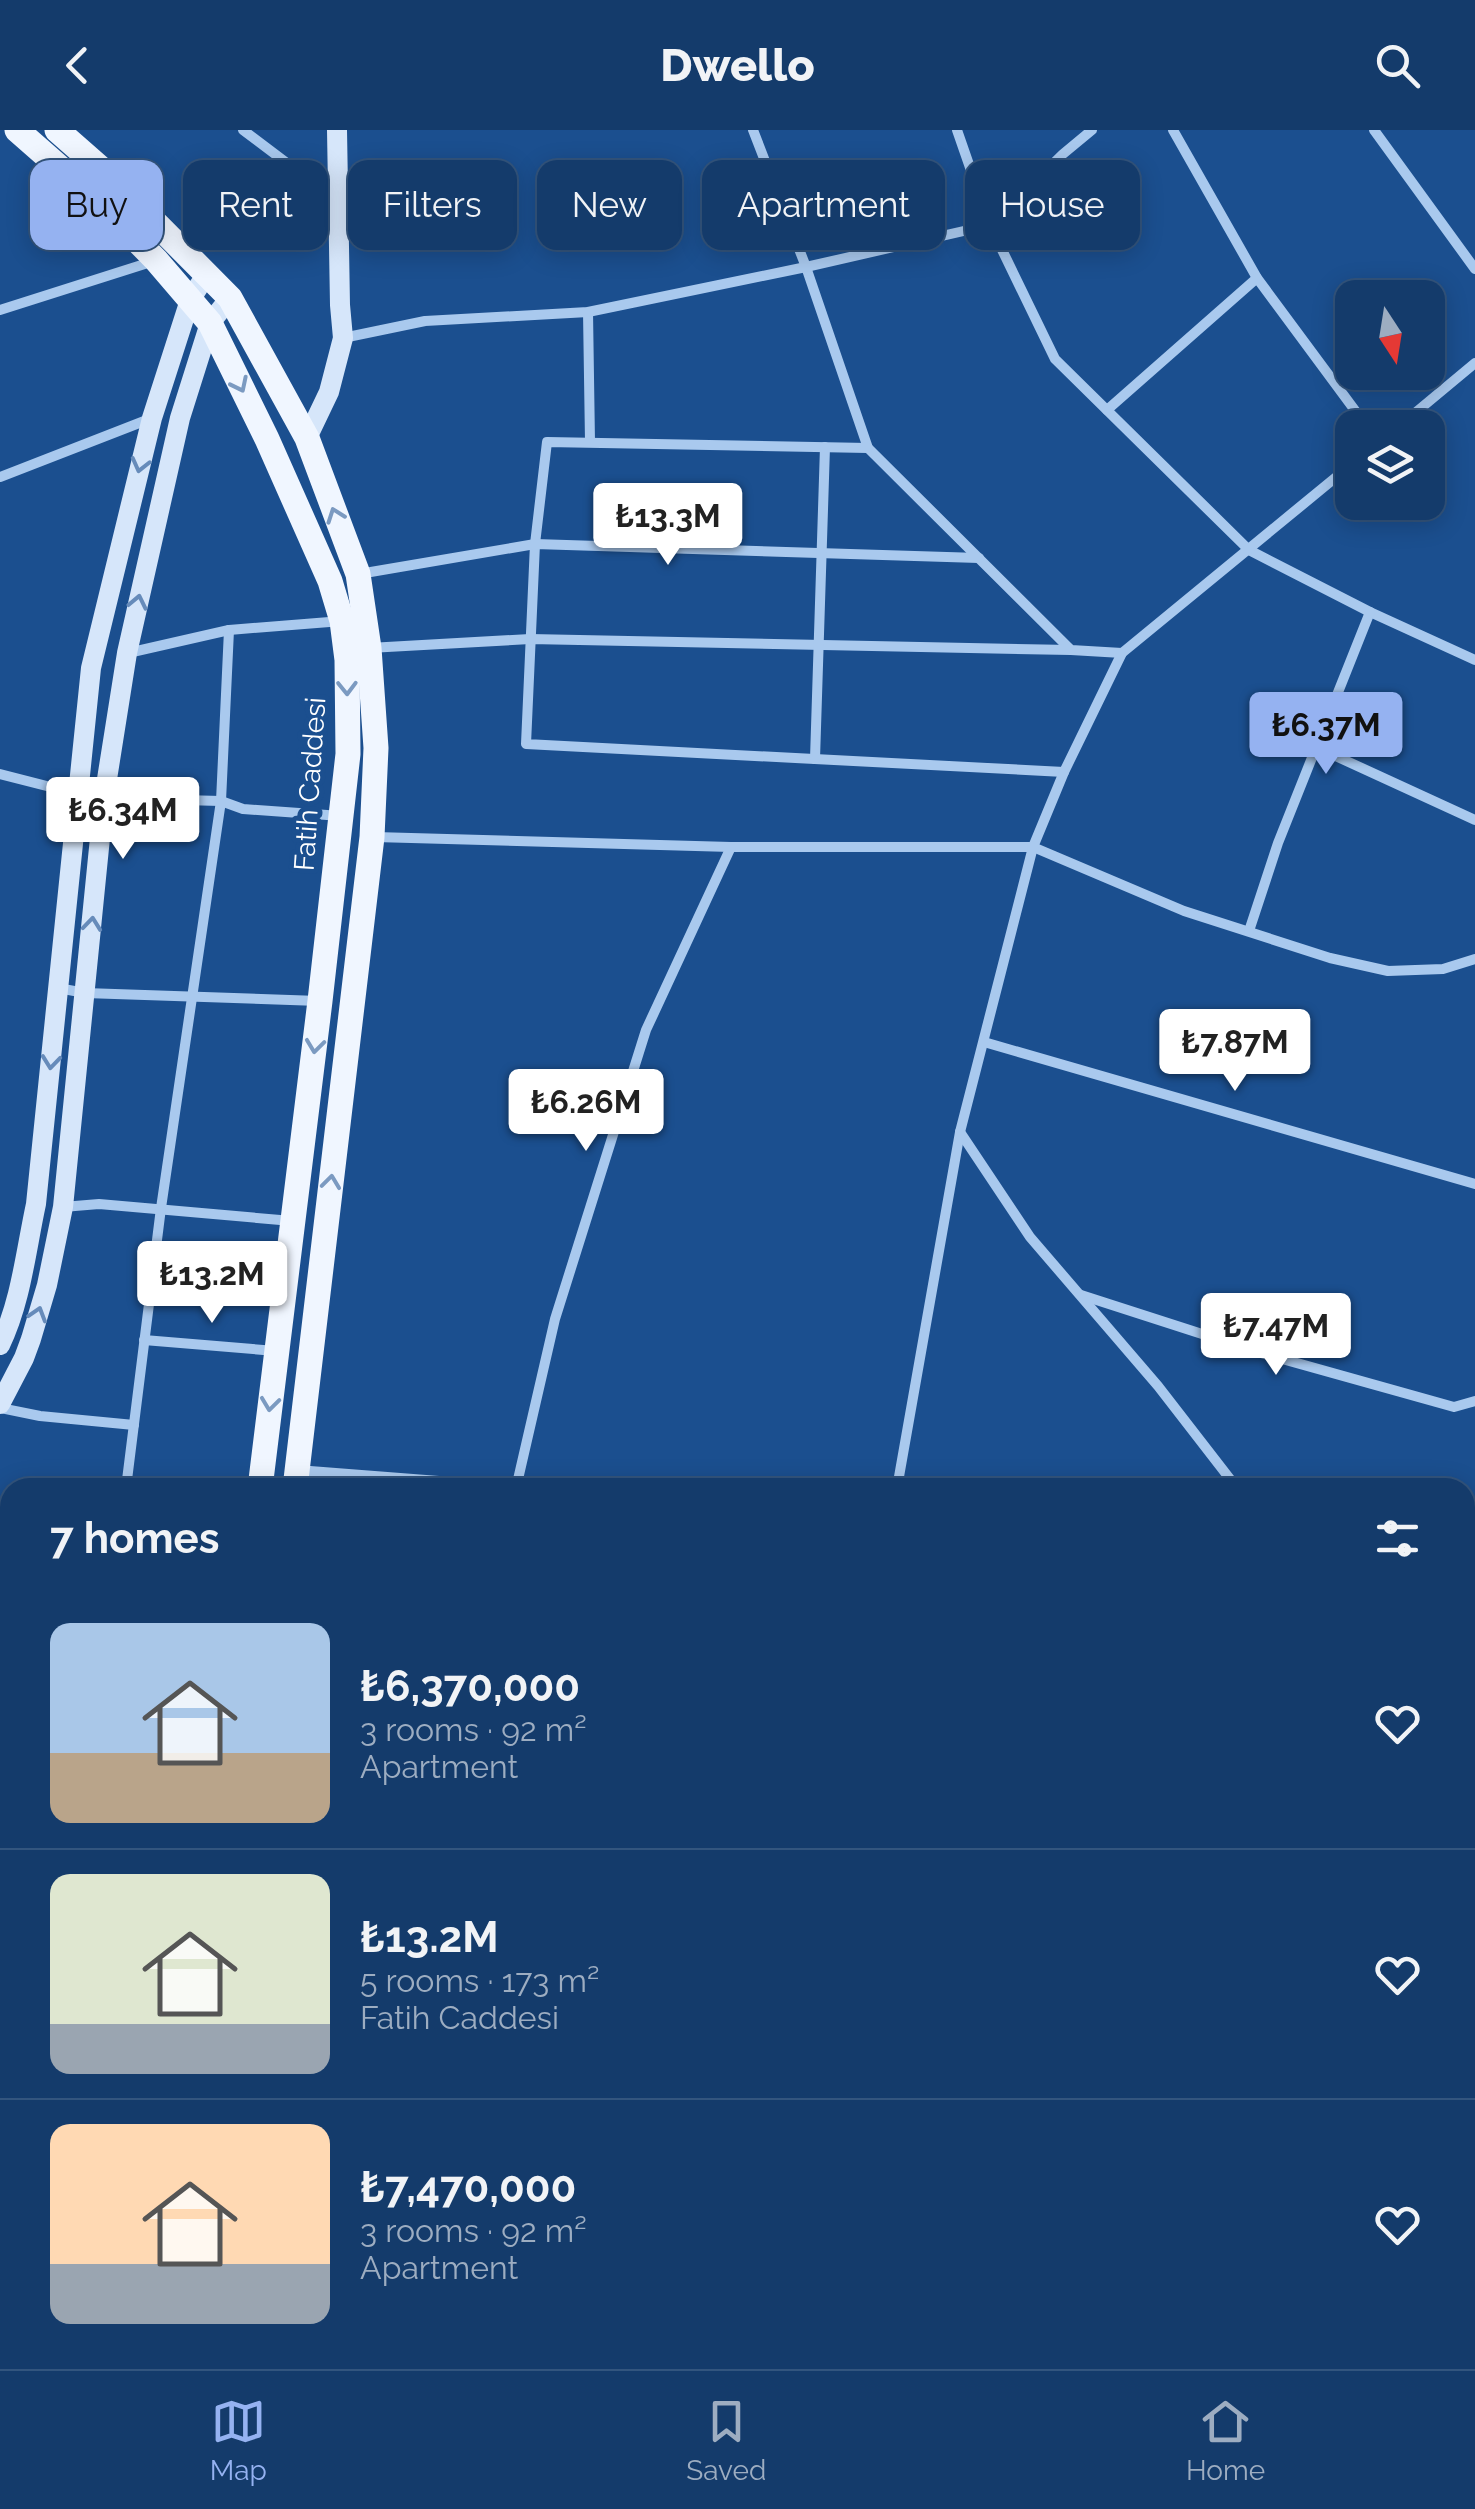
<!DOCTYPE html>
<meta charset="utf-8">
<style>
:root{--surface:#143b6b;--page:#214673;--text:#f1f3f6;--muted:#9dadc1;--line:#33557e;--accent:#95b2f1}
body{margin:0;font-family:Raleway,sans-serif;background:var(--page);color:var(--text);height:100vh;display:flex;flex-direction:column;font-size:38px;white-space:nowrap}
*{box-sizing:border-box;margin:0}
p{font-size:32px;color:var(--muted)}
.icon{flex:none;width:55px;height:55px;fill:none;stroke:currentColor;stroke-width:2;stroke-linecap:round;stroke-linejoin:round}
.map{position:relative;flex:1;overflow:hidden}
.drawer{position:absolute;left:0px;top:1348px;width:1475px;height:892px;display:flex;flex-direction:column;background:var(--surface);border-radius:30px 30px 0 0;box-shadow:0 5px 25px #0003,0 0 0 2px var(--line)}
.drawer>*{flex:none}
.guide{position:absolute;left:30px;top:30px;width:1415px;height:90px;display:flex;gap:20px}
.needle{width:65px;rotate:168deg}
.buttons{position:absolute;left:1335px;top:150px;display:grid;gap:20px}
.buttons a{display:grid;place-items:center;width:110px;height:110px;border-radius:20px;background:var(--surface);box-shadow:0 5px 25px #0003,0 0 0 2px var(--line);font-size:50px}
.price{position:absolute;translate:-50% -85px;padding:0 22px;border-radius:10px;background:#fff;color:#222;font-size:32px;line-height:65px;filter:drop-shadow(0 2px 5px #0008)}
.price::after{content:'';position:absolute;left:50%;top:60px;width:30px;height:22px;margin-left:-15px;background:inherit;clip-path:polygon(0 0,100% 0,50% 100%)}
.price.selected{background:var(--accent);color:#111}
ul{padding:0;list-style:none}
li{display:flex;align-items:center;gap:30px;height:250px;padding:0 50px}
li+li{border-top:2px solid var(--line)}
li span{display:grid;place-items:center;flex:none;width:280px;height:200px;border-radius:20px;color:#555}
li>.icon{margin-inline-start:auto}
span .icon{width:120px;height:120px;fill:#fffc;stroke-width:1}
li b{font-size:42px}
h2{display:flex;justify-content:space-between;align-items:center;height:120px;padding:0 50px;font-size:42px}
.tag{padding:0 35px;border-radius:20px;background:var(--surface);box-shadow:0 5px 25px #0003,0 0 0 2px var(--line);font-size:35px;line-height:90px}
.tag.selected{background:var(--accent);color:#111}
header{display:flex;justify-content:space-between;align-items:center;height:130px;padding:0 50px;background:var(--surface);font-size:45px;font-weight:800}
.tabs{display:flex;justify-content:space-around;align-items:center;height:140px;border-top:2px solid var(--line);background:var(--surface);font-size:28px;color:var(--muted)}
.tabs a{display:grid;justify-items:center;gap:5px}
.tabs .selected{color:var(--accent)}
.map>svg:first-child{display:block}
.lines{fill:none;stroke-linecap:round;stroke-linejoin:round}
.street{stroke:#a9c9ee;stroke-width:10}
.secondary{stroke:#d6e6fa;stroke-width:20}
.primary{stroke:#f0f6ff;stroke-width:25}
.oneway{stroke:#7b9ac1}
.oneway2{stroke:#668bba}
.labels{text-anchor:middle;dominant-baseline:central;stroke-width:10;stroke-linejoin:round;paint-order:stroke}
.street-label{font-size:28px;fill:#fff;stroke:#1b4f8f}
</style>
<header><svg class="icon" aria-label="back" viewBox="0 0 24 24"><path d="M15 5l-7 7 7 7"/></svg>Dwello<svg class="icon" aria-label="search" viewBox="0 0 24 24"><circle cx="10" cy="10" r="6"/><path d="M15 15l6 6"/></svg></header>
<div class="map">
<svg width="1475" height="2239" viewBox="0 0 1475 2239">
<rect width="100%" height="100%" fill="#1b4f8f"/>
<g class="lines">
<g class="street">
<polyline points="243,0 337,71"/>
<polyline points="753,0 806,137 868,318 1071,520 1122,523"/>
<polyline points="957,0 990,95 1055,229 1249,420 1370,482 1475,530"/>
<polyline points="1173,0 1257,148 1368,298"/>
<polyline points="1374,0 1475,139"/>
<polyline points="0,180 151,132"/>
<polyline points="588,182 590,312"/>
<polyline points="343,208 425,191 588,182 806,137 990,95 1063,24 1092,0"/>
<polyline points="1107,280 1257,148"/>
<polyline points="1397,298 1475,233"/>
<polyline points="868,318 547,312 535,414 526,614 1064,642"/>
<polyline points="0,347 152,288"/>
<polyline points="359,444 535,414 979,428"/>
<polyline points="369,518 530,509 1071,520"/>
<polyline points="128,523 229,500 342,491"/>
<polyline points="1316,617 1475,690"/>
<polyline points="815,629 825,317"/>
<polyline points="0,644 78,664"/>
<polyline points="104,668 221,671 243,679 341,686"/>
<polyline points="375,707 731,717 1033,717 1184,781 1330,828 1388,841 1443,839 1475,829"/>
<polyline points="1249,801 1278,713 1370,482"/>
<polyline points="58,858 85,863 319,871"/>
<polyline points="984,912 1475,1054"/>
<polyline points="960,1002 1030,1107 1158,1256 1237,1358"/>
<polyline points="63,1077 99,1074 292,1091"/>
<polyline points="1081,1165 1261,1223 1454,1277 1475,1271"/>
<polyline points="144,1210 276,1221"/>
<polyline points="0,1278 40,1286 134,1295"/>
<polyline points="297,1340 516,1357 616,1358"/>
<polyline points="126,1358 161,1078 221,671 229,500"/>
<polyline points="516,1358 555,1189 646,900 731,717"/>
<polyline points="897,1358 960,1002 1033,717 1064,642 1122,523 1352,334"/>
<polyline points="1465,1403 1475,1404"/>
<polyline points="0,1447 10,1448"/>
<polyline points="1465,1541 1475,1549"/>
<polyline points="0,1566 10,1566"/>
<polyline points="1465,1626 1475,1621"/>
<polyline points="0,1682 10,1683"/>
<polyline points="1465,1754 1475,1748"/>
<polyline points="1465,1862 1475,1855"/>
<polyline points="0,1912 10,1913"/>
<polyline points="0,2142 10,2145"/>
<polyline points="1465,2218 1466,2239"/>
<polyline points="442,2230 443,2239"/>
<polyline points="468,2239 478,2230"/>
<polyline points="612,2239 619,2230"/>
<polyline points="856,2239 868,2230"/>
<polyline points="1247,2239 1255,2230"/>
</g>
<g class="secondary">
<polyline points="307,308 329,262 343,208 340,175 337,0"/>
<path d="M 0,1215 C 21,1172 26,1120 36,1074 L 91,538 L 152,288 L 190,170 L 206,145"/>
<polyline points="0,1274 24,1228 31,1209 47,1155 63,1077 104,668 127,523 180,288 210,193 230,168"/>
</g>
<g class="primary">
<polyline points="17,0 99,72 156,130 210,193 267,309 330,451 342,491 347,530 348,624 320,871 260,1358"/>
<polyline points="57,0 107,44 230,168 307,308 358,444 369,518 376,618 372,707 295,1358"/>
<polyline points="234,2230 236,2239"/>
<polyline points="165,2239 166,2230"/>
<polyline points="184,2239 195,2230"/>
</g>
</g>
<defs><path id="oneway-chevron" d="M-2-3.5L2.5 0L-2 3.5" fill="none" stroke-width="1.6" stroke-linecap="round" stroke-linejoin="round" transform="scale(2.5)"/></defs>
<g class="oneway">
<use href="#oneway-chevron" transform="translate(240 255) rotate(64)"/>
<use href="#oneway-chevron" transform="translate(335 385) rotate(-110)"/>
<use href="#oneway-chevron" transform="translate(347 558) rotate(89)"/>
<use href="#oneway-chevron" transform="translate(315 916) rotate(97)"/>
<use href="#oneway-chevron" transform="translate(331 1052) rotate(-83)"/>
<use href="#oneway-chevron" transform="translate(270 1274) rotate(97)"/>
</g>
<g class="oneway2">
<use href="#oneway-chevron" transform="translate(140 335) rotate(104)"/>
<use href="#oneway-chevron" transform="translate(138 472) rotate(-78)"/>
<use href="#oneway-chevron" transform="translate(92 794) rotate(-84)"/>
<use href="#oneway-chevron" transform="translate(51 932) rotate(96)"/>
<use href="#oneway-chevron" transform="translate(38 1184) rotate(-73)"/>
</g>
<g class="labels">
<g class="street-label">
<text transform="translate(310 654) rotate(-86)">Fatih Caddesi</text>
</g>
</g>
</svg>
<div class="buttons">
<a><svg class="needle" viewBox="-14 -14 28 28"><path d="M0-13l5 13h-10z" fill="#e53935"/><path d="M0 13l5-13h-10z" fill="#9dadc1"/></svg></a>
<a><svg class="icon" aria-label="layers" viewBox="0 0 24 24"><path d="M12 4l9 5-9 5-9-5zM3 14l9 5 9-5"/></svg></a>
</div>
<b class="price" style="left:668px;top:438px">₺13.3M</b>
<b class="price selected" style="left:1326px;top:647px">₺6.37M</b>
<b class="price" style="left:123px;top:732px">₺6.34M</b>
<b class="price" style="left:1235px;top:964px">₺7.87M</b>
<b class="price" style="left:586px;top:1024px">₺6.26M</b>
<b class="price" style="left:212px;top:1196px">₺13.2M</b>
<b class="price" style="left:1276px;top:1248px">₺7.47M</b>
<div class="guide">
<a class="tag selected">Buy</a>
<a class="tag">Rent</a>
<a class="tag">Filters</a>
<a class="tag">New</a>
<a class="tag">Apartment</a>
<a class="tag">House</a>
</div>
<section class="drawer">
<h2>7 homes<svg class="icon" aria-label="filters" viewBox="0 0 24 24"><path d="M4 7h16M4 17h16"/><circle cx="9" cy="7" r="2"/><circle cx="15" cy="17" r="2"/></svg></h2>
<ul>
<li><span style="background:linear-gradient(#a9c7e8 65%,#b9a48a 0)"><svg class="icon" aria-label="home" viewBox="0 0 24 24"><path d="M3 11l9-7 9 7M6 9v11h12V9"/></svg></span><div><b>₺6,370,000</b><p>3 rooms · 92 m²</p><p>Apartment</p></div><svg class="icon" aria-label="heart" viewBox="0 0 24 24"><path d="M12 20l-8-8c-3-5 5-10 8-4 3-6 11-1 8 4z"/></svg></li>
<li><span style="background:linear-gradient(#dfe7d0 75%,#9aa5b1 0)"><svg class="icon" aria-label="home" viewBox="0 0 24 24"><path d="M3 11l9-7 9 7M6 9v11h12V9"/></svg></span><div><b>₺13.2M</b><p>5 rooms · 173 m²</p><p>Fatih Caddesi</p></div><svg class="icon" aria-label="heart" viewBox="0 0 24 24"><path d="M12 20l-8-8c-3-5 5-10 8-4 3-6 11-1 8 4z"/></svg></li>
<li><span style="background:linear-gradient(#ffd9b3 70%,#9aa5b1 0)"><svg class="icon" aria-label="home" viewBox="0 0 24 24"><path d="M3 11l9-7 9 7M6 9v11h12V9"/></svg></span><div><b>₺7,470,000</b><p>3 rooms · 92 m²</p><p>Apartment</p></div><svg class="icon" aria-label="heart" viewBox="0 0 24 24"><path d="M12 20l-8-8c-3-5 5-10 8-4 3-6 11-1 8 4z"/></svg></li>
</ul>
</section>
</div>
<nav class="tabs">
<a class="selected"><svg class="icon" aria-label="map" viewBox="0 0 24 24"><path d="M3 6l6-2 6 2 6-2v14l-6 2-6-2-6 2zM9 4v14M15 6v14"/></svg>Map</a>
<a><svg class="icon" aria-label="saved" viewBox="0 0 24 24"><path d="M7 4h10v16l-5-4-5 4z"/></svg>Saved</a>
<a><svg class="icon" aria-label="home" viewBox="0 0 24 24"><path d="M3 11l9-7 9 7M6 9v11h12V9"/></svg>Home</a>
</nav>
